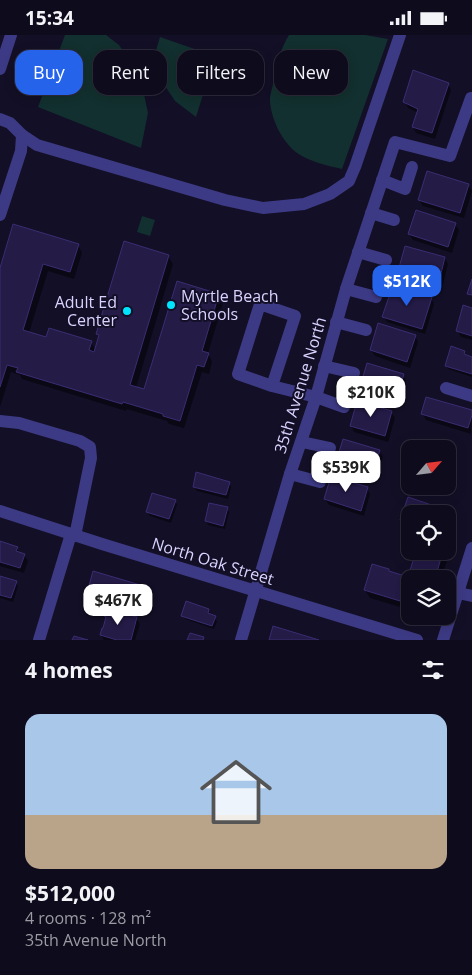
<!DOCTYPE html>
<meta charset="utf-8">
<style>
:root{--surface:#0e0b1c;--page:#171425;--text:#f1f3f6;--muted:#9b9ba3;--line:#2e2b3b;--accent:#2563eb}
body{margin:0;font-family:"Open Sans",sans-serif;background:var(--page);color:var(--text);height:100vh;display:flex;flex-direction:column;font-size:19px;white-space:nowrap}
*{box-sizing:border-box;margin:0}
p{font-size:16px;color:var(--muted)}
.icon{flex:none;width:28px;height:28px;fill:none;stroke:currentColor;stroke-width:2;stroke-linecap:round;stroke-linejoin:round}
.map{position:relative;height:605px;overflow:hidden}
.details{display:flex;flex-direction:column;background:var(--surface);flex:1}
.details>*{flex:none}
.top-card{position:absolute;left:15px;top:15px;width:442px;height:45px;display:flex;gap:10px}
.needle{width:32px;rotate:62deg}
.tools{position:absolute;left:401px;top:405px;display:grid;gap:10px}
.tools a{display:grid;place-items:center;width:55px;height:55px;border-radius:10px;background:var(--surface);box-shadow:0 2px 12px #0003,0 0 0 1px var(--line);font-size:25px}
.price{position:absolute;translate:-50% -42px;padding:0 11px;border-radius:10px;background:#fff;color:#222;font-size:16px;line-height:32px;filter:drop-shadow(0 1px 2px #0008)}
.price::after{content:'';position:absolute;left:50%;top:30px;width:15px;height:11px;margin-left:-8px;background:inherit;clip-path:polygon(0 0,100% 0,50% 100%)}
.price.active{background:var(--accent);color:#fff}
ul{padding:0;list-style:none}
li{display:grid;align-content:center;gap:10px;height:265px;padding:0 25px}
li+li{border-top:1px solid var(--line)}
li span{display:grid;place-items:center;height:155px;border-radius:15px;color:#555}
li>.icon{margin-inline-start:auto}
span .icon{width:90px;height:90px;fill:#fffc;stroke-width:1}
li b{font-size:21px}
h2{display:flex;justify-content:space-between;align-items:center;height:60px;padding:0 25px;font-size:21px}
.pill{padding:0 18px;border-radius:15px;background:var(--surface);box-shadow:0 2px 12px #0003,0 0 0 1px var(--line);font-size:18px;line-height:45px}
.pill.active{background:var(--accent);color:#fff}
.status{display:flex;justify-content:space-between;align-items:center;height:35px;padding:0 25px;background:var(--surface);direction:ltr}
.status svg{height:14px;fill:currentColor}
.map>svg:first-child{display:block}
.green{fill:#12302f}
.shadow{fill:#0007}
.building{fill:#241b47;stroke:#3b2d73}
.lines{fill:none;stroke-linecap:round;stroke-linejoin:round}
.minor{stroke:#3d3a85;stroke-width:12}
.poi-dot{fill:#00e5ff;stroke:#130f26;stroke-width:2}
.labels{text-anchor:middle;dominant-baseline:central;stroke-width:4;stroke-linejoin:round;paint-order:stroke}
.poi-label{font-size:16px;fill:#d9d4ff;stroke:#130f26;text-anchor:start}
.street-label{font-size:16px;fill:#d9d4ff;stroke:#130f26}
</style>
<div class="status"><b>15:34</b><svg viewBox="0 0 49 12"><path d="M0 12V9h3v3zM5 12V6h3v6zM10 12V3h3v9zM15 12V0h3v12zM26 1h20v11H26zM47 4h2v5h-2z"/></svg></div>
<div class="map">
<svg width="472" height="605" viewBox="0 0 472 605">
<rect width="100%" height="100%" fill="#130f26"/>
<g class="green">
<polygon points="65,0 106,0 119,10 140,40 148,78 141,113 38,72"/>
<path d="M 289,0 L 365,0 L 388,4 L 342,134 C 329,131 315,128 302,121 C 284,112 269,82 270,62 C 271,56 273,50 274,43 C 277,28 281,13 289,0 Z"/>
<polygon points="160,2 215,21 196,82 175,66 161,45 154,22"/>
<polygon points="142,181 155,185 150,201 137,197"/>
</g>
<g class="shadow">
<polygon points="448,49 451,55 435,104 416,98 413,92 418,78 408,73 405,67"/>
<polygon points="468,150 472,156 464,183 423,171 419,165"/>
<polygon points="455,189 459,195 452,218 413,205 409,199"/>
<polygon points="78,210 82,218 74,244 48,236 29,298 47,303 91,307 96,316 100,303 97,299 168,221 173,229 136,353 145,356 218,260 223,268 208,318 212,327 209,339 202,337 184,393 169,389 167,386 127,374 126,376 22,344 20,340 11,337 0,372 0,237"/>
<polygon points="445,223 448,229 441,257 402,246 398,240"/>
<polygon points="431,263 434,269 425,299 387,287 383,281"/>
<polygon points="472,274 472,305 461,302 458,296"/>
<polygon points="415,301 418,307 410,333 375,321 371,315"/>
<polygon points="464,317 467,321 472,323 472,342 448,334 446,331"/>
<polygon points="403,340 406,346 399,372 364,361 360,355"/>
<polygon points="391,377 395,383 388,407 354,397 351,391"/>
<polygon points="472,377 471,399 426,385 423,379"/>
<polygon points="379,416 383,422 375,447 340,435 336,429"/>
<polygon points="448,431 452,433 456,439 450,457 432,451 448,451"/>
<polygon points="229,448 231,452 228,464 197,456 194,452"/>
<polygon points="367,453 370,459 364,481 329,470 325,464"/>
<polygon points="409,464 448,477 452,483 448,496 448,479 410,479 410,493 405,491 402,485"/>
<polygon points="175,466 177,470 171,488 150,481 147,477"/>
<polygon points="227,473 229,477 225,494 208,490 206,486"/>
<polygon points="0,507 17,513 20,519 24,520 28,526 24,538 0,531"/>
<polygon points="442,517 447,525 441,544 410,544 410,575 370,563 365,555 389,535 390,537 409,543"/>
<polygon points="94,538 147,553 150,559 144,579 91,564 88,558"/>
<polygon points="0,547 16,547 18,551 13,567 0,563"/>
<polygon points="208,575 217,586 214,594 185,584 183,581"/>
<polygon points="105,581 136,583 140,589 135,605 104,605 101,600 107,584"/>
</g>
<g class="building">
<polygon points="413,35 449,48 432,98 412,92 418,74 403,67"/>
<polygon points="427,136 469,149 460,178 418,165"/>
<polygon points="416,175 456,188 448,212 408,199"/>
<polygon points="13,189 79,209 70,237 43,229 23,295 46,302 49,293 92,306 89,315 94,317 99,300 96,299 124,206 169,220 130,350 144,354 177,246 219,259 202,316 209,318 204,332 197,330 180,386 163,381 163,379 123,367 122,369 16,337 18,333 7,330 0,352 0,233"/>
<polygon points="405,211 445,222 438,251 397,240"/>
<polygon points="472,244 472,260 467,259"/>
<polygon points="393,250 432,262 422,294 382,282"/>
<polygon points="463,270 472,273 472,301 456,296"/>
<polygon points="378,288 416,300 407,327 370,315"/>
<polygon points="451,311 465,316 464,319 472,322 472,339 445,331"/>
<polygon points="367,328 404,339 396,366 359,355"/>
<polygon points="426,362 472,375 472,380 468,393 421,379"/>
<polygon points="357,366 392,376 385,401 350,391"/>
<polygon points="343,404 380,415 372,441 335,430"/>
<polygon points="410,419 410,440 404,438"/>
<polygon points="448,430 453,432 448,450"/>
<polygon points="196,437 230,447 226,460 193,452"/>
<polygon points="331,441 368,452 361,476 324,464"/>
<polygon points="152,458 176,465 169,484 146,477"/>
<polygon points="408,462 449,476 448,481 448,479 410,479 410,488 400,485"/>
<polygon points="209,468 228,472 223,491 205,486"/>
<polygon points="0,506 18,512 16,516 25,519 20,533 0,527"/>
<polygon points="416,516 443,516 435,544 410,544 410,569 364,555 372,529 389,534 389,536 408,542"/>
<polygon points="93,536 147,552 141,574 87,558"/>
<polygon points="0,541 17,546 11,563 0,560"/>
<polygon points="186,566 209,574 208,578 216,581 212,591 181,581"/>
<polygon points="106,574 137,582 131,605 117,605 100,600 102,593 103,593 106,582 104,581"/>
<polygon points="273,591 319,605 269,605"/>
<polygon points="190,598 204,602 203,605 187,605"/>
<polygon points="74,601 88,605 72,605"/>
</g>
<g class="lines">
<g class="minor">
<polyline points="0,34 11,0"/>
<polyline points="0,84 10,88 22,100 21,116 0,180"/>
<polyline points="22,100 37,110 225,165 263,173 304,169 330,159 349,146 355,132 400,0"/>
<polyline points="382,145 405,154 412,132"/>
<polyline points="371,178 394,185"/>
<polyline points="358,217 386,225"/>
<polyline points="346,254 376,262"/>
<polyline points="336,287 366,295"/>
<polyline points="324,331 354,338"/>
<polyline points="272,351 295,281 260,269 238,339 272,351 316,362 344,372"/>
<polyline points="446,353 472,361"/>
<polyline points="0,386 19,388 80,406 90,412 91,423 75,501"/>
<polyline points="302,407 330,413"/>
<polyline points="290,439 320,447"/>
<polyline points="0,476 102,509 417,605"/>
<polyline points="458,558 472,561"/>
<polyline points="39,605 71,499"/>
<polyline points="241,605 290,439 316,362 346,254 395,107 450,121 471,63"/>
<polyline points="443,605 472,513"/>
</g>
</g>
<g class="poi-dot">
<circle cx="171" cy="270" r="5"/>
<circle cx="127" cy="276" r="5"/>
</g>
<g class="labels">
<g class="poi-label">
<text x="181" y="261">Myrtle Beach<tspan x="181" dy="18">Schools</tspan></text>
<text x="117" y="267" text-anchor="end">Adult Ed<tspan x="117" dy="18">Center</tspan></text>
</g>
<g class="street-label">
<text transform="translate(300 350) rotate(-73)">35th Avenue North</text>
<text transform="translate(213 526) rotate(17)">North Oak Street</text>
</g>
</g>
</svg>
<div class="tools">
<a><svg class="needle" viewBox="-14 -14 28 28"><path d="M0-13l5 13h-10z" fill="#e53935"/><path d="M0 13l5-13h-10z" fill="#9b9ba3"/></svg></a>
<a><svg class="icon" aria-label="locate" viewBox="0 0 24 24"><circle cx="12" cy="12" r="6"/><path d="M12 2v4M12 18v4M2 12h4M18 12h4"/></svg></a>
<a><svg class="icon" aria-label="layers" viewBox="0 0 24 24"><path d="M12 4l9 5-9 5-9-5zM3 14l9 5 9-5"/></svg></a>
</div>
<b class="price active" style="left:407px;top:272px">$512K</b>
<b class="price" style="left:371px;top:383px">$210K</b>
<b class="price" style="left:346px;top:458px">$539K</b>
<b class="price" style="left:118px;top:591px">$467K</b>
<div class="top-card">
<a class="pill active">Buy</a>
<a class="pill">Rent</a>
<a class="pill">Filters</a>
<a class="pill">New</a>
</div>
</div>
<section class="details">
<h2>4 homes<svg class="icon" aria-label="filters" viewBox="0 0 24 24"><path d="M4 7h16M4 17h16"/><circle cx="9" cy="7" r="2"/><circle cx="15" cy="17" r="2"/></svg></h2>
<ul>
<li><span style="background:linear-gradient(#a9c7e8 65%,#b9a48a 0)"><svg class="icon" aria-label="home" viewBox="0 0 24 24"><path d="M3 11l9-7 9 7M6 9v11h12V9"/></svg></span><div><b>$512,000</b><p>4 rooms · 128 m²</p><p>35th Avenue North</p></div></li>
</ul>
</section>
